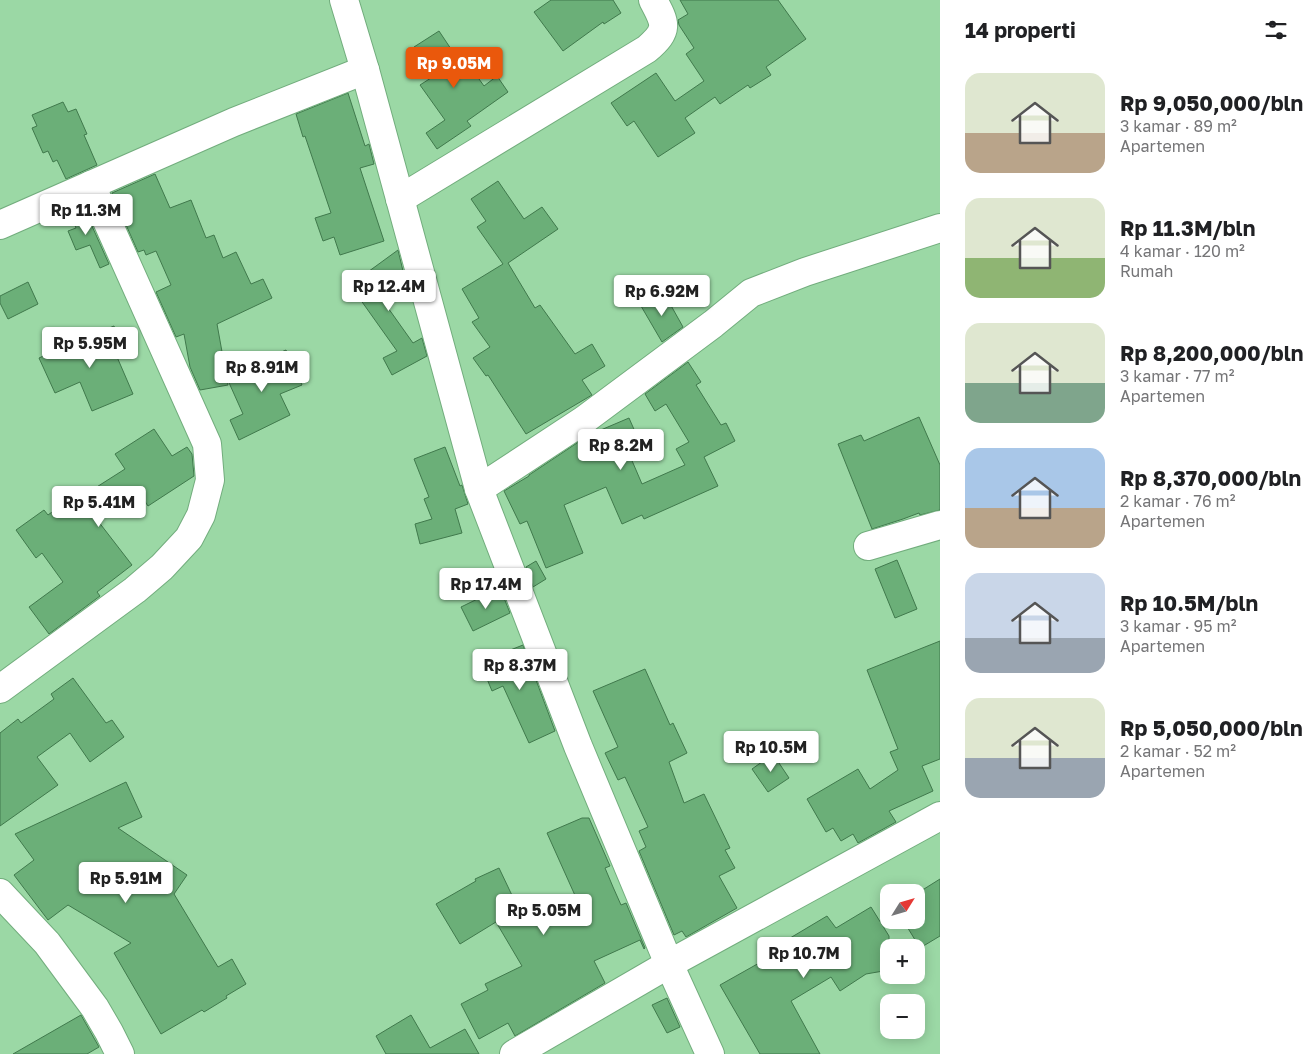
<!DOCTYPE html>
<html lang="id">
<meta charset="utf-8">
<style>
:root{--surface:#fff;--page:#f6f6f6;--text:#202124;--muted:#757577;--accent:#ea580c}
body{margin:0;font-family:"Golos Text",sans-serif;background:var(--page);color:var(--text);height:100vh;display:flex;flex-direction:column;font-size:19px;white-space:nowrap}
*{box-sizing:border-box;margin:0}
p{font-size:16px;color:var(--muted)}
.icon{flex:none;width:28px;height:28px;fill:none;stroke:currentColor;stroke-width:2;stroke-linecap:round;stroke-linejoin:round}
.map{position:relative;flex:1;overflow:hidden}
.details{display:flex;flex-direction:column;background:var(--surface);width:375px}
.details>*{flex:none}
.needle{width:32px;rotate:53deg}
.tools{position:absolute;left:880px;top:884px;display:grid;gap:10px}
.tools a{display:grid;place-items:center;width:45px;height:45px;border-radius:10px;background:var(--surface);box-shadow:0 2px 12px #0003;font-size:25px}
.price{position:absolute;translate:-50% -42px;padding:0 11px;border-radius:5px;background:#fff;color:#222;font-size:16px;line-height:32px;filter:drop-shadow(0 1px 2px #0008)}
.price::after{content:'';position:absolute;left:50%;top:30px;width:15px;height:11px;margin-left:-8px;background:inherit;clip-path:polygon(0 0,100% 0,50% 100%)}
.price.current{background:var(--accent);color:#fff}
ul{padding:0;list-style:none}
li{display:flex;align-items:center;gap:15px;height:125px;padding:0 25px}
li span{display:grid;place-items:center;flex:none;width:140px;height:100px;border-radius:15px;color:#555}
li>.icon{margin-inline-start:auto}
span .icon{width:60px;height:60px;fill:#fffc;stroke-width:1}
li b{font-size:21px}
h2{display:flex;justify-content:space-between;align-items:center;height:60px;padding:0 25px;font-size:21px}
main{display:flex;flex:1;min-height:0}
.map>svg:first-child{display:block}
.building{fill:#6baf78;stroke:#40794c}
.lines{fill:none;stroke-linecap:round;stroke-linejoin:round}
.minor-casing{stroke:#72ad7d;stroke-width:30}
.minor{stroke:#fff;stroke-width:28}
</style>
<main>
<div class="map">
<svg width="940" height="1054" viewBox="0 0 940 1054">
<rect width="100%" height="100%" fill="#9bd8a5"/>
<g class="building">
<polygon points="551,0 613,0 621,13 604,24 603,22 563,51 534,12"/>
<polygon points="680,0 778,0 806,39 766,67 771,75 750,88 748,85 720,104 715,97 685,118 695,133 658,157 634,121 627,126 611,103 656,73 675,101 704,81 686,54 694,48 679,25 678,20 688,14"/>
<polygon points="439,31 455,55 459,51 484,86 497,76 508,92 467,121 471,126 437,149 426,133 445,120 420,85 434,76 414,47"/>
<polygon points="348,93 365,146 369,144 374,164 360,168 384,241 340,255 334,237 323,241 315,218 331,213 305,136 303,137 296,114"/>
<polygon points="63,102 68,112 76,109 87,134 84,135 97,165 66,179 57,160 53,162 48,151 43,153 32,128 37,126 32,115"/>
<polygon points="155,174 170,208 191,200 206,238 214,235 223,258 236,252 251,284 263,279 272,298 217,324 228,385 200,390 190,367 184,334 176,337 156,292 171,285 156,251 146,255 144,250 138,252 112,193"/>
<polygon points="498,181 524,219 542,207 558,229 508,263 535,308 540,305 575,354 592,344 605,366 582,380 592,395 526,434 488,375 486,376 473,358 490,347 472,322 479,318 462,289 503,264 477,227 486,221 471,199"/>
<polygon points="83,206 109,264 100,268 90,245 76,250 68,231 76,228 70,213 79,210 78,208"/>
<polygon points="398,250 403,271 398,273 404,282 381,298 413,343 422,338 427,356 392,375 383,358 397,351 350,285"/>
<polygon points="28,282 38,304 8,319 0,303 0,296"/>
<polygon points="664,293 683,327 662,342 641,306"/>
<polygon points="114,326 122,347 114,350 133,394 92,411 80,382 55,393 39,358 65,346"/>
<polygon points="286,350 302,385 280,394 290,415 239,440 230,420 243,414 226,376"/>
<polygon points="688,362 701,382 696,385 721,425 726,423 735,441 704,457 718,486 644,519 642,515 622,524 606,487 564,505 583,553 546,568 527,521 520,524 504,491 529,476 529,475 589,435 629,418 640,443 627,449 642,484 685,465 676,449 689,442 666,404 655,411 645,394"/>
<polygon points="919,417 940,465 940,510 920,515 919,513 903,519 872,529 838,444 861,435 864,441"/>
<polygon points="154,429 172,456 187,447 192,454 194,476 148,506 140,494 98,521 132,565 97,592 100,596 49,634 29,607 63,582 42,553 36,558 16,530 44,510 48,515 78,493 81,497 125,469 115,454"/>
<polygon points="445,447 460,486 462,485 468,504 455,509 462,533 420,544 415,524 432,519 424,499 429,497 414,459"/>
<polygon points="897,560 917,609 895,618 875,569"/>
<polygon points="536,561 546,579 533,587 526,567"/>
<polygon points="500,588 510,613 473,631 461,607"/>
<polygon points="940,641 940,759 922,766 933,791 889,811 896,822 858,843 853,834 841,841 833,828 826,832 807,799 858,769 870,789 898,770 890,752 898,749 867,670"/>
<polygon points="523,645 555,731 529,743 503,686 492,691 480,662"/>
<polygon points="645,669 670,725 673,723 687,753 669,762 684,803 704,794 730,848 725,850 735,868 719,876 737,908 686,937 682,931 674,935 639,851 646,847 639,831 648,827 625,777 618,780 605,753 618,747 593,691"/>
<polygon points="73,678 106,723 112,720 124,737 90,762 70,733 37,757 58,785 0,826 0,733 18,719 21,723 54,699 51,694"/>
<polygon points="773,754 789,778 768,792 752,769"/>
<polygon points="126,782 142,817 118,828 187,875 174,894 218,967 232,959 246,984 226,996 227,998 204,1012 202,1010 161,1034 114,953 131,943 68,905 48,920 14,875 34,860 15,834"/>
<polygon points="582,818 589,818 610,866 605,868 613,887 621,905 626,903 645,948 644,949 640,940 594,961 605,983 515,1036 508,1023 479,1039 461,1004 488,990 485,984 522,966 496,922 460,944 436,904 476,881 475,879 499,868 519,910 535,901 549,925 582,911 547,833"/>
<polygon points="940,879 940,936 920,948 906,925 914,920 916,920 916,894"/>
<polygon points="871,907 889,936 889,970 866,974 840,991 831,977 791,1001 820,1054 760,1054 720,985 768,958 765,953 827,916 836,928"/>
<polygon points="667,998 680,1027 667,1033 652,1005"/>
<polygon points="81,1015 99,1047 87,1054 13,1054"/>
<polygon points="411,1015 430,1048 465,1029 479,1054 386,1054 376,1036"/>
</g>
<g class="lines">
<g class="minor-casing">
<g id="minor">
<polyline points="344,0 365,70 479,489 578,746 669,964 710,1054"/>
<path d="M 400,199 L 647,49 C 669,30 666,24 653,0"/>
<polyline points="0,225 234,122 365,70"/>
<polyline points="479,489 584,420 713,324 751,293 805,272 940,228"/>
<polyline points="868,546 940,525"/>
<polyline points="0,689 135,590 162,567 189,538 201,515 210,480 207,444 91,185"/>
<polyline points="0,893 47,943 95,1008 109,1032 120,1054"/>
<polyline points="514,1054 669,964 940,816"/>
</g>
</g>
<use href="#minor" class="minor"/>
</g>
</svg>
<div class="tools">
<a><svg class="needle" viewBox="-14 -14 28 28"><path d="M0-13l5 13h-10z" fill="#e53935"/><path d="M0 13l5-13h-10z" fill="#757577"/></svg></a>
<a>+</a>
<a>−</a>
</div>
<b class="price current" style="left:454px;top:89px">Rp 9.05M</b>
<b class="price" style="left:86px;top:236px">Rp 11.3M</b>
<b class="price" style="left:389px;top:312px">Rp 12.4M</b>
<b class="price" style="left:662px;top:317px">Rp 6.92M</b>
<b class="price" style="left:90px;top:369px">Rp 5.95M</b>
<b class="price" style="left:262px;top:393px">Rp 8.91M</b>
<b class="price" style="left:621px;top:471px">Rp 8.2M</b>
<b class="price" style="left:99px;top:528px">Rp 5.41M</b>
<b class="price" style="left:486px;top:610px">Rp 17.4M</b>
<b class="price" style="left:520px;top:691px">Rp 8.37M</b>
<b class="price" style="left:771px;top:773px">Rp 10.5M</b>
<b class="price" style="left:126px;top:904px">Rp 5.91M</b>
<b class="price" style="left:544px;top:936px">Rp 5.05M</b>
<b class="price" style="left:804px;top:979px">Rp 10.7M</b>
</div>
<section class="details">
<h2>14 properti<svg class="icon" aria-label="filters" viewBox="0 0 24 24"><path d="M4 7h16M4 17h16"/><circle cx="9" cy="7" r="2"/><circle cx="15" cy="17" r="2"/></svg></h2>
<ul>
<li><span style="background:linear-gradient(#dfe7d0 60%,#b9a48a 0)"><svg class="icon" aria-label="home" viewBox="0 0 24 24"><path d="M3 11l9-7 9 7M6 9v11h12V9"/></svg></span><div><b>Rp 9,050,000/bln</b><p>3 kamar · 89 m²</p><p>Apartemen</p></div></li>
<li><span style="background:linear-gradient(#dfe7d0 60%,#8fb573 0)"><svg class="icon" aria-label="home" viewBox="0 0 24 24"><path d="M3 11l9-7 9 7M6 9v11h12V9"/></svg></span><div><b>Rp 11.3M/bln</b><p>4 kamar · 120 m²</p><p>Rumah</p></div></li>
<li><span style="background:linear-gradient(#dfe7d0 60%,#7fa58c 0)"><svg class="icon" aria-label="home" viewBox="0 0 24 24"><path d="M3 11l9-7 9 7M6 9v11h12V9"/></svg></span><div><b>Rp 8,200,000/bln</b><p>3 kamar · 77 m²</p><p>Apartemen</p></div></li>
<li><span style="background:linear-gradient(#a9c7e8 60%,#b9a48a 0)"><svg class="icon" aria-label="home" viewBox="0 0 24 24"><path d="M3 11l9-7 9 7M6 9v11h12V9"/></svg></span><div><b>Rp 8,370,000/bln</b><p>2 kamar · 76 m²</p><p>Apartemen</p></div></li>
<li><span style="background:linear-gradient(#c9d6e8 65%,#9aa5b1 0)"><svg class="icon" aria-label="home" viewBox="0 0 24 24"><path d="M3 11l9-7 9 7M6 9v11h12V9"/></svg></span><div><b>Rp 10.5M/bln</b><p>3 kamar · 95 m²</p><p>Apartemen</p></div></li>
<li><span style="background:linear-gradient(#dfe7d0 60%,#9aa5b1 0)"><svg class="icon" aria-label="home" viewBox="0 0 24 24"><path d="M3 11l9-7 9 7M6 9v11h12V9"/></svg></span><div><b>Rp 5,050,000/bln</b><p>2 kamar · 52 m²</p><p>Apartemen</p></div></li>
</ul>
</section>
</main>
